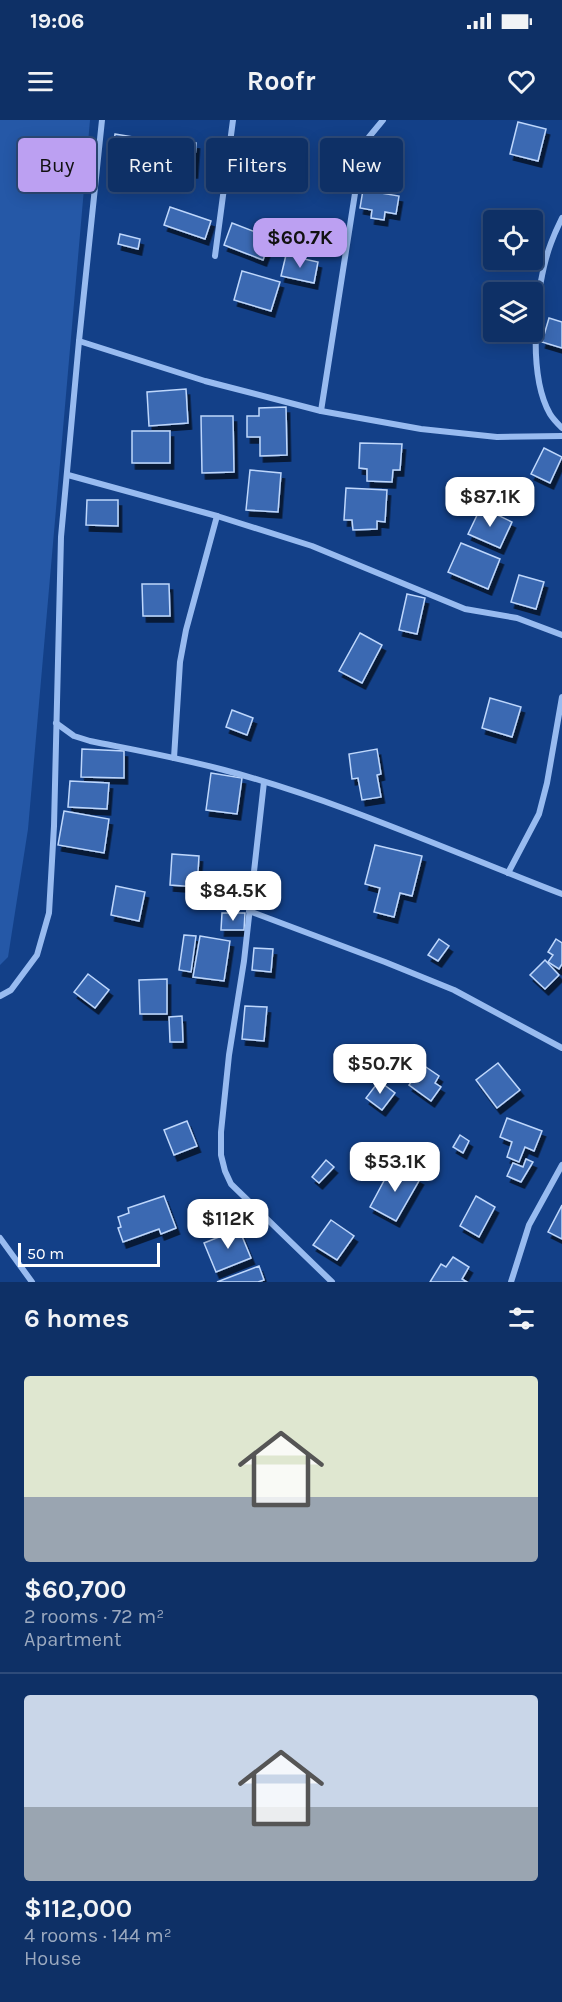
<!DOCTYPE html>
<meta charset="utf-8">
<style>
:root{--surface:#0e3066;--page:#17386c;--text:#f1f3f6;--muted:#9ba9bf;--line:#2e4b7a;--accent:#bca0f2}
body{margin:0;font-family:Karla,sans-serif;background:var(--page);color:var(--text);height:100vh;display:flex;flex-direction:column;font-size:22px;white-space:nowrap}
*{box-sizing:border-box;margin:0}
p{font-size:20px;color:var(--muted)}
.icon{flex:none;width:33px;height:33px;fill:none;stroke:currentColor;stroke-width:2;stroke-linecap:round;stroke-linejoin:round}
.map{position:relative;height:1162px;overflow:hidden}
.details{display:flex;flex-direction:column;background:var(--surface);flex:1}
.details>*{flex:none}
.top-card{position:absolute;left:18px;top:18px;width:526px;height:54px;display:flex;gap:12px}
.controls{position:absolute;left:483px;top:90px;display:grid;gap:12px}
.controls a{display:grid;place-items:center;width:60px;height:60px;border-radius:6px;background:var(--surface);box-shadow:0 3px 15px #0003,0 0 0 2px var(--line);font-size:30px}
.scale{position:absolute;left:18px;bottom:15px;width:142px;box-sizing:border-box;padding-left:6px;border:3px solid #fff;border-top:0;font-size:16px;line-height:21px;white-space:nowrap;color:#fff;-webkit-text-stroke:4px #134088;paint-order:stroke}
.price{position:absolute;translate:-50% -51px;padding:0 14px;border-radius:12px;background:#fff;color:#222;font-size:20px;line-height:39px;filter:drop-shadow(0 2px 3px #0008)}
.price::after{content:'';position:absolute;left:50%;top:36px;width:18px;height:14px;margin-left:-9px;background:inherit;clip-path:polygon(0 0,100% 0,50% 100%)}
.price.active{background:var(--accent);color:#111}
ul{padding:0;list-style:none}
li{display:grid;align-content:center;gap:12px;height:318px;padding:0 24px}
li+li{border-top:2px solid var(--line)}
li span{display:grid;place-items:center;height:186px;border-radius:6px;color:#555}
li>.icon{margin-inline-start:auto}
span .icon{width:108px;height:108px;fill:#fffc;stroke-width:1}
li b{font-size:26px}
h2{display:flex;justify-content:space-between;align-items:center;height:72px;padding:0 24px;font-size:26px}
.chip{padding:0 21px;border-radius:6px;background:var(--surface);box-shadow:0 3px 15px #0003,0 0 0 2px var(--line);font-size:21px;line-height:54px}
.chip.active{background:var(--accent);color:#111}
.status{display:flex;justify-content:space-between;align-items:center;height:42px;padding:0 30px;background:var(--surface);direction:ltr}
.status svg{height:16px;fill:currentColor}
header{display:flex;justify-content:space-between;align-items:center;height:78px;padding:0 24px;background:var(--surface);font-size:27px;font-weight:700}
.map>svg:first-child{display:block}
.green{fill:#2558a7}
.building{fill:#3b69b2;stroke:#bed7fc;stroke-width:1.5;filter:url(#shadow)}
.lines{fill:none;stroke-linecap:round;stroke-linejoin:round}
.street{stroke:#98bbf0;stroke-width:6}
</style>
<div class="status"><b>19:06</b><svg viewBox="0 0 49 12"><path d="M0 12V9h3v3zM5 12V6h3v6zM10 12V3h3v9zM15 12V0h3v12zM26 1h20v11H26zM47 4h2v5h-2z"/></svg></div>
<header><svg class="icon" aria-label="menu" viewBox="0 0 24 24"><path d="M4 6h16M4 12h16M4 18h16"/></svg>Roofr<svg class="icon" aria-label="heart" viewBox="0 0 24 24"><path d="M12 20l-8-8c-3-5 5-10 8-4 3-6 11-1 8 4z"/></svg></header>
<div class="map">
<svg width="562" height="1162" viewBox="0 0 562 1162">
<defs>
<filter id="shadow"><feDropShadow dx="3.5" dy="6" stdDeviation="0" flood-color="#0009"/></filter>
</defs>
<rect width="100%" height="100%" fill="#134088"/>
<polygon class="green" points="0,0 90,0 28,709 8,837 0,845"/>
<g class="building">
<polygon points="518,2 546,9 538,41 510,34"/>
<polygon points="115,14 152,20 148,45 112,40"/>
<polygon points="166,21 196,23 194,52 165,51"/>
<polygon points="363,70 399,76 396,94 385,92 384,100 371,98 372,90 360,88"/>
<polygon points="170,87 211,101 205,119 164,105"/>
<polygon points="232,103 271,118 263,140 224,125"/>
<polygon points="120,114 140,119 138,129 118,124"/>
<polygon points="286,135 318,142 314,163 281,156"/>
<polygon points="242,151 280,162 271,191 234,180"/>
<polygon points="549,198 562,202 562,228 542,222"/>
<polygon points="186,269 188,303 149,306 147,272"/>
<polygon points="286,287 287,335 260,336 260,317 247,317 247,296 259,296 259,288"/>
<polygon points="201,296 233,296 234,352 202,353"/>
<rect x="132" y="311" width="38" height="32"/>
<polygon points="360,323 402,324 400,350 393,350 392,362 367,361 367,349 359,348"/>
<polygon points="544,328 562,337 550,363 531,354"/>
<polygon points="250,350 281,353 278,392 246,390"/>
<polygon points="346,368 387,370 385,402 377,401 377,409 353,410 352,400 344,400"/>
<polygon points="87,380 118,380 118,406 86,405"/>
<polygon points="481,387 512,402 500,428 468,414"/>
<polygon points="461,423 500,439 488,469 448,452"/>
<polygon points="519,455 544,462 536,489 511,482"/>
<polygon points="142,464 169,464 170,496 143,496"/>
<polygon points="407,474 425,478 417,514 399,510"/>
<polygon points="360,513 382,525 362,563 339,551"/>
<polygon points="490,578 521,587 512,617 482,608"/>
<polygon points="232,590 253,598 247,615 226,607"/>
<polygon points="82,629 124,631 124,658 81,657"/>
<polygon points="377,629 381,654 377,655 381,677 362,680 358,658 352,659 349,634"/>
<polygon points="211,653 242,658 237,694 206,690"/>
<polygon points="70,661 109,663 107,689 68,687"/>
<polygon points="64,691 109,699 104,733 58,725"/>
<polygon points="375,725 422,736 412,776 400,773 394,797 374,792 380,768 365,764"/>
<polygon points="172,734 199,736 197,767 170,765"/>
<polygon points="116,766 145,772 139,801 111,795"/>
<polygon points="222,793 245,793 244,810 221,810"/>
<polygon points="184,815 196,816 191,852 179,850"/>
<polygon points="200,816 230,821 224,861 193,857"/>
<polygon points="439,819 449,826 438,841 428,835"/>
<polygon points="556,819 562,823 562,844 559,849 548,842 553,835 548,832"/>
<polygon points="254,828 273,829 271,852 252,850"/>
<polygon points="545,840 559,855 545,869 530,855"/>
<polygon points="88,854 109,870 95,888 74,872"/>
<polygon points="167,859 167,894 140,894 139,860"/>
<polygon points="245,886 267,887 264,921 242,919"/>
<polygon points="182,896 183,922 170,922 169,897"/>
<polygon points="498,943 520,970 497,988 476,960"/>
<polygon points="423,945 439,956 435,963 441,967 431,981 409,965"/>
<polygon points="379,961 395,973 382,990 366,978"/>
<polygon points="507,998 542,1011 534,1031 525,1027 519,1042 507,1037 512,1022 500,1017"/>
<polygon points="187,1001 197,1026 174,1035 164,1010"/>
<polygon points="460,1015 469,1021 463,1033 453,1027"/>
<polygon points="526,1039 533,1042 521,1062 507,1056 513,1043 523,1047"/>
<polygon points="326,1040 334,1047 319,1063 312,1057"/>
<polygon points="393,1044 420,1059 396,1101 370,1087"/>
<polygon points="164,1076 176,1108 161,1114 159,1109 123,1122 118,1108 121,1107 118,1097 129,1093 128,1088"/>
<polygon points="476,1076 495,1087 479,1117 460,1106"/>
<polygon points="562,1085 562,1119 548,1112"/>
<polygon points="331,1100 354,1116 337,1140 313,1125"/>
<polygon points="239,1109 251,1138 216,1152 204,1123"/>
<polygon points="453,1137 469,1147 462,1159 467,1162 430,1162 441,1144 446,1147"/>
<polygon points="259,1146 264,1160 258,1162 217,1162"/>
</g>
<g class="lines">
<g class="street">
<path d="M 562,98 C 558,106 554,115 551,123 C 535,165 527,254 550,294 C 553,299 558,304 562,308"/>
<polyline points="215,136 233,0"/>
<polyline points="79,221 205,261 321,291 421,309 497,317 562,316"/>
<polyline points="321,291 361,35 369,17 383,0"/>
<polyline points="68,355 217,396 312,426 465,489 517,498 562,515"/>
<path d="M 56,603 L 74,616 L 90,621 C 135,630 180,638 224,650 C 340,681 450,731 562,774"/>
<polyline points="174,638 180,542 186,510 217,396"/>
<polyline points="264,662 244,841 229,935 221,1012 221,1035 225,1051 231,1064 332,1162"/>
<polyline points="508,753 539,694 547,663 562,577"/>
<polyline points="249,791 385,842 454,870 562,928"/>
<polyline points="0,876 11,870 37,835 49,793 54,706 61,417 79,221 102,0"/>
<polyline points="0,1118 32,1162"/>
<polyline points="511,1162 529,1105 562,1045"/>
</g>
</g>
</svg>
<div class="controls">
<a><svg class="icon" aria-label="locate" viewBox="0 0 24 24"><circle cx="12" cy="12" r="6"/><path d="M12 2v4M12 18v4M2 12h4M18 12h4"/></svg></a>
<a><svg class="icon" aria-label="layers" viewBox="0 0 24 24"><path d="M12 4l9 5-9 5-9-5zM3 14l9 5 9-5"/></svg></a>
</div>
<div class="scale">50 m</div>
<b class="price active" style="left:300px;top:149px">$60.7K</b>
<b class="price" style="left:490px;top:408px">$87.1K</b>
<b class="price" style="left:233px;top:802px">$84.5K</b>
<b class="price" style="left:380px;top:975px">$50.7K</b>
<b class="price" style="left:395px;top:1073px">$53.1K</b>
<b class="price" style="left:228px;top:1130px">$112K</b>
<div class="top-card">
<a class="chip active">Buy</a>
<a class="chip">Rent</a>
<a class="chip">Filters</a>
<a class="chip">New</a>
</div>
</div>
<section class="details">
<h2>6 homes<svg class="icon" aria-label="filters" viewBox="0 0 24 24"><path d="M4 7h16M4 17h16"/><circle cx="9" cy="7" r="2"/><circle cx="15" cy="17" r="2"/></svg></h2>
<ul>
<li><span style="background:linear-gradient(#dfe7d0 65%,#9aa5b1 0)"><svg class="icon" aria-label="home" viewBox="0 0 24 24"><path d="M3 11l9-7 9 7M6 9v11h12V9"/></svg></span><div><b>$60,700</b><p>2 rooms · 72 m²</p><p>Apartment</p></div></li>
<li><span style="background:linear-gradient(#c9d6e8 60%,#9aa5b1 0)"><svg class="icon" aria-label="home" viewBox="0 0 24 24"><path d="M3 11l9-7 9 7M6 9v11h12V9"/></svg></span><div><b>$112,000</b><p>4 rooms · 144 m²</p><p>House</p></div></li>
</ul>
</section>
